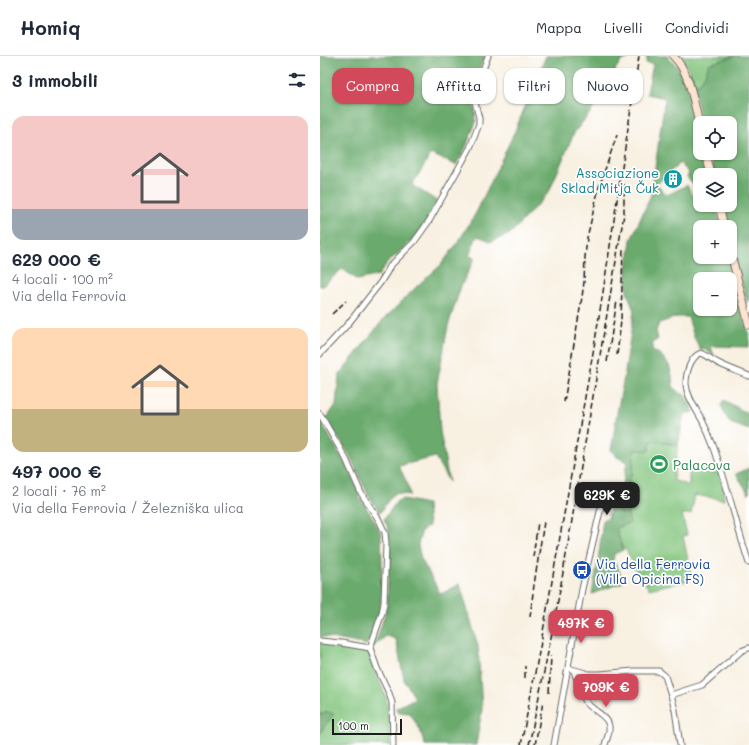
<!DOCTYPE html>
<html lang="it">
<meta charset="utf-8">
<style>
:root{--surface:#fff;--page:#f2f2f3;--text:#1f2937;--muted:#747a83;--line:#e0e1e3;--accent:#d1495b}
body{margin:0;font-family:Mali,sans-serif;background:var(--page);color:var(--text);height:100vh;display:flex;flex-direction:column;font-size:15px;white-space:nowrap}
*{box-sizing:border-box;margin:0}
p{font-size:13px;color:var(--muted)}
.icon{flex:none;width:22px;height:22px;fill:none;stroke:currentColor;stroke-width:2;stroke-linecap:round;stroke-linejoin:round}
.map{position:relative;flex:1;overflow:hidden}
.drawer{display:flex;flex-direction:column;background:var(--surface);width:320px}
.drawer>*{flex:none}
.top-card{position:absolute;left:12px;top:12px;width:357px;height:36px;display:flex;gap:8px}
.tools{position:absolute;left:373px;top:60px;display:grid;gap:8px}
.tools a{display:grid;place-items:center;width:44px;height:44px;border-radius:8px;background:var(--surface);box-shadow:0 1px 3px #0004;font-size:20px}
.scale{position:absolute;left:12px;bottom:10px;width:70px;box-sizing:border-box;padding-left:4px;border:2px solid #1c1c1c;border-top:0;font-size:11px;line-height:14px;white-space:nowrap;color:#1c1c1c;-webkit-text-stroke:3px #fff;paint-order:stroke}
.price{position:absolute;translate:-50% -34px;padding:0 9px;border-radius:8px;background:var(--accent);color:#fff;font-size:13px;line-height:26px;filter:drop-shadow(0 1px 2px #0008)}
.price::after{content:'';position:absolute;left:50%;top:24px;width:12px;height:9px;margin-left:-6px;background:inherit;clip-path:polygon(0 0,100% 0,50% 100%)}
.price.active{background:#222;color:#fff}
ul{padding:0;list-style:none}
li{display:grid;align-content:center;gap:8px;height:212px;padding:0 12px}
li span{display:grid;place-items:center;height:124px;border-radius:12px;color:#555}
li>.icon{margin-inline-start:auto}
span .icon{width:72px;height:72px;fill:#fffc;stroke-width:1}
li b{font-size:17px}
h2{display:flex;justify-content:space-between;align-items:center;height:48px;padding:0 12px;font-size:17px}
.chip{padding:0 14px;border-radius:12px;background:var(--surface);box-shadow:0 1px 3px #0004;font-size:14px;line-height:36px}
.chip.active{background:var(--accent);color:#fff}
header{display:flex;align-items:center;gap:24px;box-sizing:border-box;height:56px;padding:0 20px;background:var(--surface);border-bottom:1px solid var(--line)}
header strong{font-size:19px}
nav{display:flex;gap:22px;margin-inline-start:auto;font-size:14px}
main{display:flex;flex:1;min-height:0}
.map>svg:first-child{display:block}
.green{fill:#83c57e;stroke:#50704d}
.forest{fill:#6aaa6d;stroke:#436344}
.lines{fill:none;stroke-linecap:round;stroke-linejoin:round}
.street-casing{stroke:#696661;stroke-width:7}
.secondary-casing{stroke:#696661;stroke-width:9}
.street{stroke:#fff;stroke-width:5}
.secondary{stroke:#fce5d0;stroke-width:7}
.rail{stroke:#1c1c1c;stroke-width:1.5;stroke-dasharray:6 3;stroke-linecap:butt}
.labels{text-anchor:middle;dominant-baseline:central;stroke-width:3.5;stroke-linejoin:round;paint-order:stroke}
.culture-label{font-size:13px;fill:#0d838f;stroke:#fff;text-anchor:end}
.leisure-label{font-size:13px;fill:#27864d;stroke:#fff;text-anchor:start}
.transit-label{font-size:13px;fill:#164399;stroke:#fff;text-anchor:start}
</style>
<header>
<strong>Homiq</strong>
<nav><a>Mappa</a><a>Livelli</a><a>Condividi</a></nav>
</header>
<main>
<section class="drawer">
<h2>3 immobili<svg class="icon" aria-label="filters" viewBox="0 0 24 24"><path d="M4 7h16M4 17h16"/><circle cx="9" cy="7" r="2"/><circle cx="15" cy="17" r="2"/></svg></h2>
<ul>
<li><span style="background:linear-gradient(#f6c9c9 75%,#9aa5b1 0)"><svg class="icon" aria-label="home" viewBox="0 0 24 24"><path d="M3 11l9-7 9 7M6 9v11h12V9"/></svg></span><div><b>629 000 €</b><p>4 locali · 100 m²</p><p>Via della Ferrovia</p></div></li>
<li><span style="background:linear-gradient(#ffd9b3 65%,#c2b280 0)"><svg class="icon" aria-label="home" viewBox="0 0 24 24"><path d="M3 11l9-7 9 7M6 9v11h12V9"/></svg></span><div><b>497 000 €</b><p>2 locali · 76 m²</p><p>Via della Ferrovia / Železniška ulica</p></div></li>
</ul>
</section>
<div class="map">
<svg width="429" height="689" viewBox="0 0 429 689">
<rect width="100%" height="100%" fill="#fff"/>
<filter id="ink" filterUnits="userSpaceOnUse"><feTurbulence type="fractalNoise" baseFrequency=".025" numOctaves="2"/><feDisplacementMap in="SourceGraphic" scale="8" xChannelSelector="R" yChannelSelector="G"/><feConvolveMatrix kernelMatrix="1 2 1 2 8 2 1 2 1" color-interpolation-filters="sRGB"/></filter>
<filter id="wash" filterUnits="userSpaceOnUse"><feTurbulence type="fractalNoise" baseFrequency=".012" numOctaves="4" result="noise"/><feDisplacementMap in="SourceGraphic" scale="16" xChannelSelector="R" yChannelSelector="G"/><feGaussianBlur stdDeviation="0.9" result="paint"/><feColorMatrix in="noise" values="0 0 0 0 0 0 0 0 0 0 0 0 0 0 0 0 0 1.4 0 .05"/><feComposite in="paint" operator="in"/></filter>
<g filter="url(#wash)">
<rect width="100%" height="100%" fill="#f8f0e1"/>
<g class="green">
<polygon points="359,0 415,0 389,8 385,19 377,31 369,14"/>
<polygon points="330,385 358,389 353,424 369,430 369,415 401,417 404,444 375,439 371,458 362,458 367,479 363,480 371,518 371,524 329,533 315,513 306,493 303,494 296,472 300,457 299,444 300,439 310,428 309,425 310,418 312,418 315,393"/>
<polygon points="0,587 44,594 48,596 66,642 71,689 0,689 0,678 3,672 13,658 7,656 0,659"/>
</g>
<g class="forest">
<polygon points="0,0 165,0 153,28 151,35 151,43 155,53 156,66 145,93 136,109 111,98 92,129 117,145 108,162 97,179 82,194 67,207 59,219 38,224 22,213 3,230 0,230"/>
<polygon points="226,0 308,0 308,3 301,5 295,14 299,25 298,32 284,29 273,53 254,77 229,136 190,178 170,186 168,184 157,180 149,200 155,202 141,230 128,270 117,328 120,375 129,426 115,401 79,410 88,429 90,439 75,437 68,445 60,457 48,439 29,398 6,363 16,349 19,319 63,264 96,231 120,210 139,185 156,157 195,75"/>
<polygon points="327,0 347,0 358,11 365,24 380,83 380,97 384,97 389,119 380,119 380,130 376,131 367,121 369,117 360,107 337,128 347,139 367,129 380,152 386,149 395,149 401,171 380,171 380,201 410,201 416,228 410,229 410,223 380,223 380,253 392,253 396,258 405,253 410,253 410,250 417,246 429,277 429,291 391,290 394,300 386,294 380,293 374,281 368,261 357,261 339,267 336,275 338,283 333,287 332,295 340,298 349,309 352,320 353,330 358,336 365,339 374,356 364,358 358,389 331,385 329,395 315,394 312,419 310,419 309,425 310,428 300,439 299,444 300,457 308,457 310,467 296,472 303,494 294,498 293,507 297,509 303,526 272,538 278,505 283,463 288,463 294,435 302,434 307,406 297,401 291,394 295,370 296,370 297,367 295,367 305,316 314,255 307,236 307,213 311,184 331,139 345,42 327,38 333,8 326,7"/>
<polygon points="415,0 429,0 429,245 427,247 410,181 410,171 408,171 402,149 410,149 410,119 395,119 389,97 410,97 410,67 382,67 369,14 377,30 385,19 389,8"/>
<polygon points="404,344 427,357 429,353 429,374 410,367 405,359 401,349"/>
<polygon points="0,364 23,404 32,420 40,442 53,462 61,478 62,507 61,547 57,563 47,589 6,581 0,581"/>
<polygon points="429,412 429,438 416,418"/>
<polygon points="83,443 107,448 109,470 102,474 98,489 101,503 121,538 140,528 158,590 162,653 156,689 105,689 100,674 90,657 77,656 76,652 95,642 84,624 76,583 66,580 53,591 58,579 65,558 67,547 70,483 68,472 64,463 77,445"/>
<polygon points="7,656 14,658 3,672 0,678 0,659"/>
</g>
</g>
<g filter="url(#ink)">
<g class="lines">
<g class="street-casing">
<g id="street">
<polyline points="0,298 28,268 60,227 67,216 70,210 94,186 109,165 150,92 159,68 159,62 155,46 155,35 168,0"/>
<path d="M 429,320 C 419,316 408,312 398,307 C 392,304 387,299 381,297 C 370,301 366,317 366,328 C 367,341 376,353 382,364 C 386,372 390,381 393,389 C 407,428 416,468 429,507"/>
<polyline points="0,358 26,403 41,437 59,464 65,477 66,487 64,547 62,557 50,592 57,612 69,637 72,647 73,689"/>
<polyline points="0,585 21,587 50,592"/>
<polyline points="248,612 269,618 280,618 314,615 339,615 345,620 351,639"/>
<path d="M 255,615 L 255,619 C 259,627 262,639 266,646 C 272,655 291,660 289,674 C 289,679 286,684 285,689"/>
<polyline points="234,689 262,533 285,434"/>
<polyline points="360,689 355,654 351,639 382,629 421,595 429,592"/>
</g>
</g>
<g class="secondary-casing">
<g id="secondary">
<path d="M 353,0 C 371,17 374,49 380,72"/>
<polyline points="386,97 391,119"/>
<polyline points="399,149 404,171"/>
<polyline points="410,194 429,269"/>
</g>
</g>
<use href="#street" class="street"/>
<use href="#secondary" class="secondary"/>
<g class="rail">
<polyline points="12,258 26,245"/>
<polyline points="297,299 301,265 303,192"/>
<polyline points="287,306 297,245"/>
<polyline points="244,346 262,241 264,226 265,201 267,182 279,131 297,79"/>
<polyline points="213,501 218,466"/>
<polyline points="210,561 214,529 224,466"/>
<polyline points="205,622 205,610"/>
<polyline points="229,637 231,600"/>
<polyline points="201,689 222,581 274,291 283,236 319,0"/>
<polyline points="209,689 234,567 244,511 304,158 304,128"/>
<polyline points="215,689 223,646"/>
</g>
</g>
</g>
<defs>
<g id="building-disc" transform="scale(1)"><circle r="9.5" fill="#0f9aa8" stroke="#fff"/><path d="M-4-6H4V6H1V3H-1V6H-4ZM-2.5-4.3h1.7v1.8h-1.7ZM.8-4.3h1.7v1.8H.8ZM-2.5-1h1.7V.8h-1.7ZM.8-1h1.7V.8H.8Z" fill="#fff"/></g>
<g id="stadium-disc" transform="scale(1)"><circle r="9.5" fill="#2e9e5b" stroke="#fff"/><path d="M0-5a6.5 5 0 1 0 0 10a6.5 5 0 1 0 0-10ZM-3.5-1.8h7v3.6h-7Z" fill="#fff"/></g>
<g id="bus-disc" transform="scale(1)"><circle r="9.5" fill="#1a4fb4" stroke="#fff"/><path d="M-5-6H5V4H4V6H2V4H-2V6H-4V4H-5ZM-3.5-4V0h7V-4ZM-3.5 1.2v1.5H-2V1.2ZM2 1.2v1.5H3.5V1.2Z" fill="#fff"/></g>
</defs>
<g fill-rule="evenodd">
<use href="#building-disc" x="353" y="123"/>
<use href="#stadium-disc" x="339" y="408"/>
<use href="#bus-disc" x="262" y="514"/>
</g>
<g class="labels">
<g class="culture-label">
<text x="339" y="116">Associazione<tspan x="339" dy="15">Sklad Mitja Čuk</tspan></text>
</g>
<g class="leisure-label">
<text x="353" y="408">Palacova</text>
</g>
<g class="transit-label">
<text x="276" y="507">Via della Ferrovia<tspan x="276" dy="15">(Villa Opicina FS)</tspan></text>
</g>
</g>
</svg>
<div class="tools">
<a><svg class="icon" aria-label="locate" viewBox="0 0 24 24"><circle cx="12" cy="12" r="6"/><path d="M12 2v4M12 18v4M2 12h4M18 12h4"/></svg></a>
<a><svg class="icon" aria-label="layers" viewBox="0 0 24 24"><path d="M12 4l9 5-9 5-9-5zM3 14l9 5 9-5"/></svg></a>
<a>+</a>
<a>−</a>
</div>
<div class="scale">100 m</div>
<b class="price active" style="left:287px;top:460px">629K €</b>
<b class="price" style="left:261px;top:588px">497K €</b>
<b class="price" style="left:286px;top:652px">709K €</b>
<div class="top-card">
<a class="chip active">Compra</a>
<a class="chip">Affitta</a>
<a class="chip">Filtri</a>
<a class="chip">Nuovo</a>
</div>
</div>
</main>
